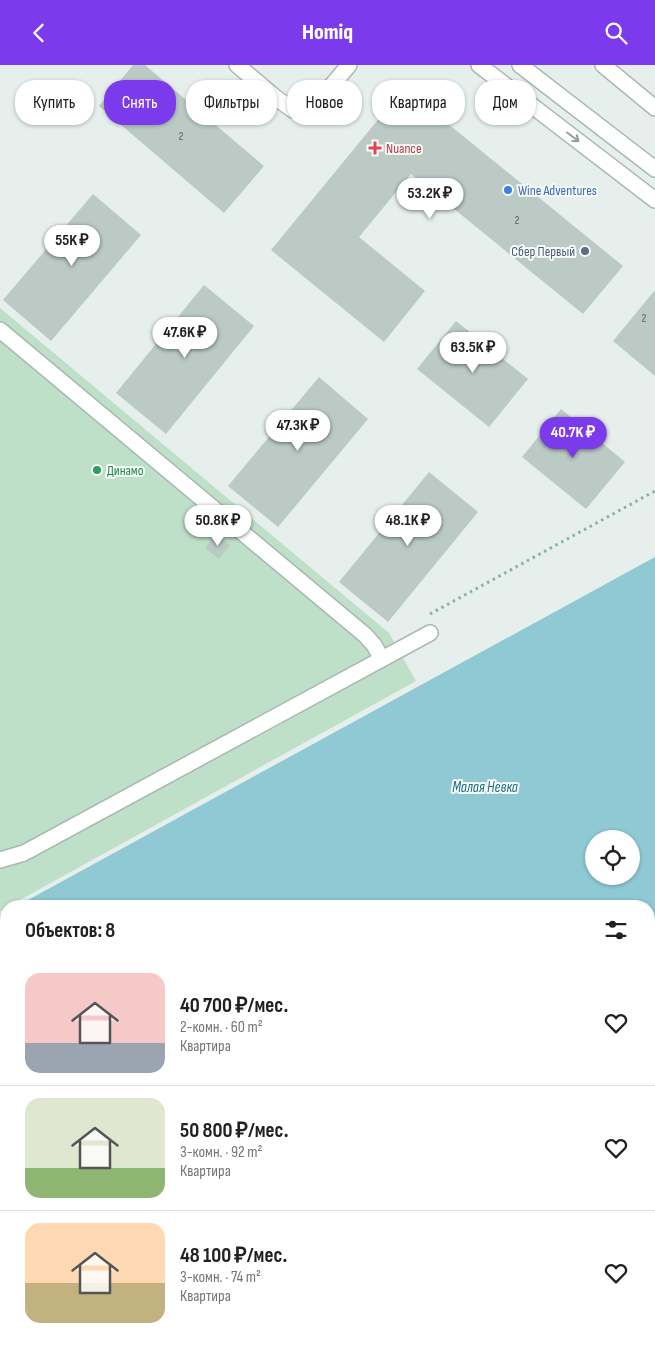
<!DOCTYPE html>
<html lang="ru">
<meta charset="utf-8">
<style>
:root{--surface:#fff;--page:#f6f6f6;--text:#202124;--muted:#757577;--line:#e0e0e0;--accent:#7c3aed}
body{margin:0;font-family:"Sofia Sans Condensed",sans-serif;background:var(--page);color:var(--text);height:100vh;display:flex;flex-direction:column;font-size:19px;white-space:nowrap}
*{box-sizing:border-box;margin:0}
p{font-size:16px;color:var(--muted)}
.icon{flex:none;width:28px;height:28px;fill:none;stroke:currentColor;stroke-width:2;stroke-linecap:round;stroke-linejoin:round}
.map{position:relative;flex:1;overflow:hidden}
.sheet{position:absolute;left:0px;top:835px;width:655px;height:446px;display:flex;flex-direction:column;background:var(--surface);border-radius:20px 20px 0 0;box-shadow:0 1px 4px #0004}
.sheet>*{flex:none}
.hud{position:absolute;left:15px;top:15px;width:625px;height:45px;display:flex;gap:10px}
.fabs{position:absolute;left:585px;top:765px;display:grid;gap:10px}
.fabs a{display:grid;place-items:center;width:55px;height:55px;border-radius:50%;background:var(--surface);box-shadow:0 1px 4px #0004;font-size:25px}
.price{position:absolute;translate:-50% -42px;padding:0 11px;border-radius:18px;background:#fff;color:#222;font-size:16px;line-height:32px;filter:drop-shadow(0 1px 2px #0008)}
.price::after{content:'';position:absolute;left:50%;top:30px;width:15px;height:11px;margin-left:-8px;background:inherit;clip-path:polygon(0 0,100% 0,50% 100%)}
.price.active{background:var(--accent);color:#fff}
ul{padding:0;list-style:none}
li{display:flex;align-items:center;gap:15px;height:125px;padding:0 25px}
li+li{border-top:1px solid var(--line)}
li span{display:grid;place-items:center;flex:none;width:140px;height:100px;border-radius:15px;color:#555}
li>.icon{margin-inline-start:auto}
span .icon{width:60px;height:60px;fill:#fffc;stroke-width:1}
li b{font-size:21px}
h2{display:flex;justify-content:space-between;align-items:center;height:60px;padding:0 25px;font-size:21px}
.pill{padding:0 18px;border-radius:20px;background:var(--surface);box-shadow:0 1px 4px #0004;font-size:18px;line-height:45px}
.pill.active{background:var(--accent);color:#fff}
header{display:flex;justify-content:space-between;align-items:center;height:65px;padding:0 25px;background:var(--accent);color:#fff;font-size:22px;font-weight:800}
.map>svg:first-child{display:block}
.garden{fill:#bfe0c8}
.water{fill:#8ec9d4;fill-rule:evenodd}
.building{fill:#bbcac4}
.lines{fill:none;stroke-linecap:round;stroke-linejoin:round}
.minor-casing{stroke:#a8b8b2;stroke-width:18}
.path{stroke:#86b3a5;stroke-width:3;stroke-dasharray:2.5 4;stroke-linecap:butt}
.minor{stroke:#fff;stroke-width:15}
.oneway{stroke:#92a09c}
.health-dot{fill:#e0444e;stroke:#f7fbf9;stroke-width:2}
.shop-dot{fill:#3f7fe0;stroke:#f7fbf9;stroke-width:2}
.service-dot{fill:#5c6f8a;stroke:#f7fbf9;stroke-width:2}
.leisure-dot{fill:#2e9e5b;stroke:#f7fbf9;stroke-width:2}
.labels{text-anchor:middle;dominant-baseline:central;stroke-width:4;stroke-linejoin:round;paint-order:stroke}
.number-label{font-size:11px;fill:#4a645c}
.health-label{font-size:14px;fill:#be3a42;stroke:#f7fbf9;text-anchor:start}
.shop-label{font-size:14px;fill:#366cbe;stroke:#f7fbf9;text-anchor:start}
.service-label{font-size:14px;fill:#4e5e75;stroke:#f7fbf9;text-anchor:end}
.leisure-label{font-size:14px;fill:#27864d;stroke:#f7fbf9;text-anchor:start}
.water-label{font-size:15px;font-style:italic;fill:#1c6f80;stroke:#f7fbf9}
</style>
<header><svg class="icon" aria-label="back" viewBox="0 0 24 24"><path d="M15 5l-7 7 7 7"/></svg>Homiq<svg class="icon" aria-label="search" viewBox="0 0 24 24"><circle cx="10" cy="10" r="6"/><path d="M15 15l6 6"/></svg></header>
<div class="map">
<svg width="655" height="1281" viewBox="0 0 655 1281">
<rect width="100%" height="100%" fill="#e6efeb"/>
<polygon class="garden" points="0,243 389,568 416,616 9,841 6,841 6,843 0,846"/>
<g class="water">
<path d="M 655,492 L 655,979 L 649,982 L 649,841 L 17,841 ZM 594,774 L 631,774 L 631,811 L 594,811 Z"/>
<polygon points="6,847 6,1275 207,1275 199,1281 0,1281 0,851"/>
</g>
<g class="building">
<polygon points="133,0 145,0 264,101 224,148 99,41"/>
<polygon points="404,23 623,201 583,249 411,109 359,172 425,226 384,277 271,185"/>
<polygon points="93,129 141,170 51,276 3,235"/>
<polygon points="204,220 254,261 166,369 116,328"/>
<polygon points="655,225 655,311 613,276"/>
<polygon points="456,256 528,314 489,362 417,304"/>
<polygon points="319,312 368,354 278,462 228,421"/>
<polygon points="561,344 625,397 586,444 522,392"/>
<polygon points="429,407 478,447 388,557 339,517"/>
<polygon points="216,469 230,480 219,494 205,483"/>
</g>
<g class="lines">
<g class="minor-casing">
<g id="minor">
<path d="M 237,0 L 276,33 L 293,45 C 322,37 330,22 349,0"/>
<polyline points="479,0 655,135"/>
<polyline points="520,0 655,104"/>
<polyline points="603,0 655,43"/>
<polyline points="0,265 365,570 374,580 382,594"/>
<polyline points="0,795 24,788 430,568"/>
<polyline points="457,1275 463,1281"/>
<polyline points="509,1275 515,1281"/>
<polyline points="279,1281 287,1275"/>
</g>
</g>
<g class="path">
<polyline points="430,549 655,426"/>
<polyline points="649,1003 655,1000"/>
<polyline points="649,1151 655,1144"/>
</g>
<use href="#minor" class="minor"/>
</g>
<defs><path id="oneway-shaft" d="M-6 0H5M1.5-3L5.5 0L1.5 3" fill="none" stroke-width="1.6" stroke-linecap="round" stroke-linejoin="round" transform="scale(1.25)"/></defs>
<use class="oneway" href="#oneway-shaft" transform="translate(573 72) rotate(37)"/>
<path class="health-dot" d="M372.5 75.5h5v5h5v5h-5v5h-5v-5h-5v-5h5z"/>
<circle class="shop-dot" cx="508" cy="125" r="5"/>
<circle class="service-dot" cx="585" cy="186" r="5"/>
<circle class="leisure-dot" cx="97" cy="405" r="5"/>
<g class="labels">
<g class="number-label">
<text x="181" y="71">2</text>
<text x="517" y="155">2</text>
<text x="644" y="253">2</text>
</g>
<g class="health-label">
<text x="386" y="83">Nuance</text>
</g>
<g class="shop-label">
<text x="518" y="125">Wine Adventures</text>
</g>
<g class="service-label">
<text x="575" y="186">Сбер Первый</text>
</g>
<g class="leisure-label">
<text x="107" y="405">Динамо</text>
</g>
<g class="water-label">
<text x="485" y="722">Малая Невка</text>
</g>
</g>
</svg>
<div class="fabs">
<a><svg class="icon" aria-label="locate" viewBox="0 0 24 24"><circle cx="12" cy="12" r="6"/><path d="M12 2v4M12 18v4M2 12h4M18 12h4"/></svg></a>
</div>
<b class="price" style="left:430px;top:155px">53.2K ₽</b>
<b class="price" style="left:72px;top:202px">55K ₽</b>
<b class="price" style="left:185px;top:294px">47.6K ₽</b>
<b class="price" style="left:473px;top:309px">63.5K ₽</b>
<b class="price" style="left:298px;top:387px">47.3K ₽</b>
<b class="price active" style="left:573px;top:394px">40.7K ₽</b>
<b class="price" style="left:218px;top:482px">50.8K ₽</b>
<b class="price" style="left:408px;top:482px">48.1K ₽</b>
<div class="hud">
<a class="pill">Купить</a>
<a class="pill active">Снять</a>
<a class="pill">Фильтры</a>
<a class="pill">Новое</a>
<a class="pill">Квартира</a>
<a class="pill">Дом</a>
</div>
<section class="sheet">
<h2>Объектов: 8<svg class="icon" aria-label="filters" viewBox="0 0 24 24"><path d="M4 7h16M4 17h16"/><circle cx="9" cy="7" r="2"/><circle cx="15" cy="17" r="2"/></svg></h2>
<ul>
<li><span style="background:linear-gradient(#f6c9c9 70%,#9aa5b1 0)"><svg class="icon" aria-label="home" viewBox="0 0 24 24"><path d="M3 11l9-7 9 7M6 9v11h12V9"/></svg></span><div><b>40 700 ₽/мес.</b><p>2-комн. · 60 m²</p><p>Квартира</p></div><svg class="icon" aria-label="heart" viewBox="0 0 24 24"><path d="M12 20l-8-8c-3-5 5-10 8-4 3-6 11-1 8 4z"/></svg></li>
<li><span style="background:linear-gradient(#dfe7d0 70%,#8fb573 0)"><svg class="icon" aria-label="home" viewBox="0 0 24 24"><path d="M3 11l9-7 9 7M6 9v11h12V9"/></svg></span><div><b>50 800 ₽/мес.</b><p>3-комн. · 92 m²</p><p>Квартира</p></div><svg class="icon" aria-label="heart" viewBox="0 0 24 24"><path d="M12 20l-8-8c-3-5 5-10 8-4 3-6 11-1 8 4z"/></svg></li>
<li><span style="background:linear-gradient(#ffd9b3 60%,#c2b280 0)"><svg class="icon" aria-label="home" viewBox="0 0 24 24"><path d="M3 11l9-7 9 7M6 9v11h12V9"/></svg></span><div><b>48 100 ₽/мес.</b><p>3-комн. · 74 m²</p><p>Квартира</p></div><svg class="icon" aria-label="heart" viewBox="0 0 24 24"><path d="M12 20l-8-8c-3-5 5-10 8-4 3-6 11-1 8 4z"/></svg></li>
</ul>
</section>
</div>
